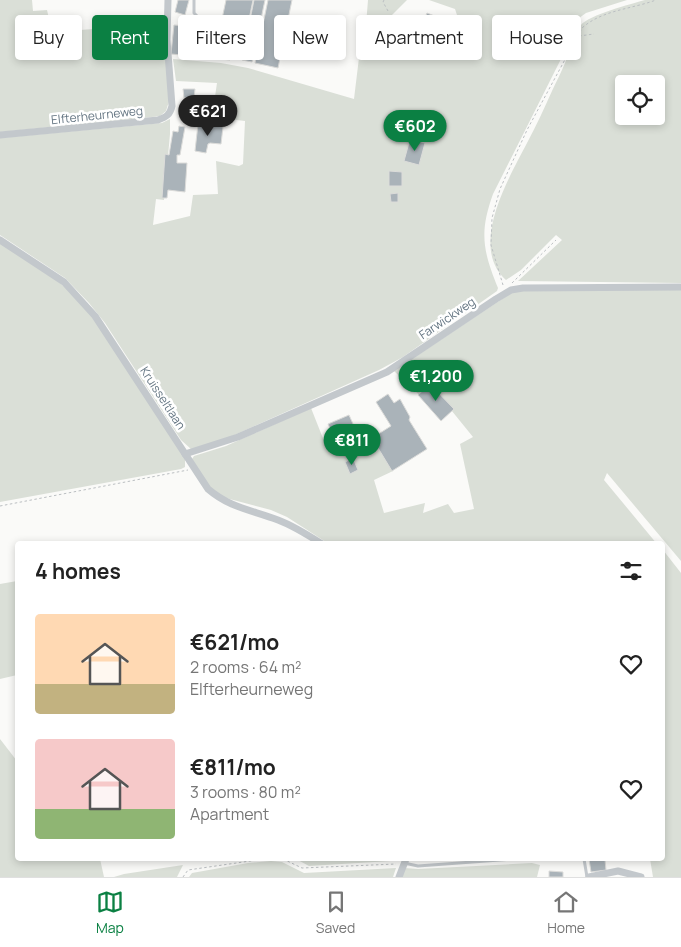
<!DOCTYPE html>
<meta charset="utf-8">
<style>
:root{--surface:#fff;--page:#f6f6f6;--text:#222;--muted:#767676;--line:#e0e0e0;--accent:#0b8043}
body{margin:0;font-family:Manrope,sans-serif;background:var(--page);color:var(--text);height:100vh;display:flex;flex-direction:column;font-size:19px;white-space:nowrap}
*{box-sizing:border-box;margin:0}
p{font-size:16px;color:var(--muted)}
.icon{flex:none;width:28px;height:28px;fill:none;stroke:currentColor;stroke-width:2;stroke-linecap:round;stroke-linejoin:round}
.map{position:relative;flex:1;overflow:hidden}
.sheet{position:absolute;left:15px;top:541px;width:650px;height:320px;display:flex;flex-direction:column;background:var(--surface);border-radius:5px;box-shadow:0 2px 8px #0003}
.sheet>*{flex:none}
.top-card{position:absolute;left:15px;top:15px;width:651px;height:45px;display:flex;gap:10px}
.buttons{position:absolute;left:615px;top:75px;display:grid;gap:10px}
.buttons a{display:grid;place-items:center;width:50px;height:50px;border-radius:5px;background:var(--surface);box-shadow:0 2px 8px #0003;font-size:25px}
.price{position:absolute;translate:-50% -42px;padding:0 11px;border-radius:18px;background:var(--accent);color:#fff;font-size:16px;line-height:32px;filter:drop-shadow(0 1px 2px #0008)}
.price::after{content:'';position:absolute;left:50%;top:30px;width:15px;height:11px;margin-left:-8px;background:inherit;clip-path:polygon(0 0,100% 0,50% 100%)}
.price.on{background:#222;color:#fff}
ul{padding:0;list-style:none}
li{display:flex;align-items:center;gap:15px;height:125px;padding:0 20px}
li span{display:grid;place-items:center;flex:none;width:140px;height:100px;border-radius:5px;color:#555}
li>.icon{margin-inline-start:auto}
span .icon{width:60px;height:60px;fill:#fffc;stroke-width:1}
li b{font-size:21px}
h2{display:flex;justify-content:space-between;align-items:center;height:60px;padding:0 20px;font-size:21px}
.pill{padding:0 18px;border-radius:5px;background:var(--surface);box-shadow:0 2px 8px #0003;font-size:18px;line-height:45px}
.pill.on{background:var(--accent);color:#fff}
.menu{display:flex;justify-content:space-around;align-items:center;height:70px;border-top:1px solid var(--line);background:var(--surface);font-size:14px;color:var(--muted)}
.menu a{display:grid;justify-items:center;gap:2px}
.menu .on{color:var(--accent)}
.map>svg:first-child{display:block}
.green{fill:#dadfd7;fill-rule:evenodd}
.building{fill:#aab3b9;stroke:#dcdcda}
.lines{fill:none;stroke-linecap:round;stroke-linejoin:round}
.path{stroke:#bbbfc2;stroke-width:1;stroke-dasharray:2.5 2.5;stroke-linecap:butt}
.service{stroke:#c3c8cc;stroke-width:3}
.minor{stroke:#c3c8cc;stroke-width:7}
.labels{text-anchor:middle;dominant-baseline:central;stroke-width:5;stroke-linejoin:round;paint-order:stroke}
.street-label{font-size:12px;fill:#657683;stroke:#fff}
</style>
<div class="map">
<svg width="681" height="877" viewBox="0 0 681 877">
<rect width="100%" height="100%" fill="#fafaf8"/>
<g class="green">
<polygon points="0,0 32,0 33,11 47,10 52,32 163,24 170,98 166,111 160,116 152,117 0,132"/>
<path d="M 368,0 L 407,0 L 389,18 L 386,34 L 445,55 L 457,15 L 455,9 L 429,0 L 627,0 L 586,13 L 575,21 L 561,59 L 493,194 C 479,233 483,251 498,288 L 497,291 L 403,357 L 379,370 L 219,442 L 191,449 L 181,440 L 105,323 L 89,303 L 65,278 L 0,235 L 0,138 L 162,123 L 170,119 L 170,134 L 164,200 L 156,199 L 153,225 L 190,216 L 193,195 L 218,194 L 216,161 L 239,166 L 243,164 L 245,121 L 212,117 L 217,83 L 176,81 L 173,59 L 221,63 L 248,68 L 354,99 L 361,41 L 366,25 Z"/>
<path d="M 645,0 L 681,0 L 681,283 L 518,281 L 562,240 L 556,235 L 521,270 L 506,280 C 468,246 509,178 527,143 C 536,126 544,109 552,91 C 556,82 561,73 565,63 C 570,51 573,35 581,25 C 589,15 631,4 645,0 ZM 624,84 L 656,84 L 656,116 L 624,116 Z"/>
<polygon points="0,243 53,277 67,289 92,316 185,457 185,467 181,469 0,502"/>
<polygon points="524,289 681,290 681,561 607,473 604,480 657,544 329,544 287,517 271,510 222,497 211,490 192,459 194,456 226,446 311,408 326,446 339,441 344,452 373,439 393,471 374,480 384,513 425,503 423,513 448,504 454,513 474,509 460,444 473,437 443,400 433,408 394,371 511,293"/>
<polygon points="663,550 681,573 681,877 653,877 650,859 662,859"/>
<polygon points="17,581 17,675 0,679 0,584"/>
<polygon points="0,739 17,761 18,859 100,859 104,877 0,877"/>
<polygon points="296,859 399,859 391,861 309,866"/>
<polygon points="271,861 282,862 304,873 396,868 393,877 189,877 192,873 248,863"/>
<polygon points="532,863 540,865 537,877 400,877 404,868 418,869"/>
<polygon points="183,865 177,877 114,877 124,874"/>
</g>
<g class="building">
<polygon points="178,0 189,0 185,15 175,12"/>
<polygon points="226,0 253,0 248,24 222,19"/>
<polygon points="254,0 265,0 252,62 242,60"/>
<polygon points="268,0 292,0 278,68 255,63"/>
<polygon points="427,13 442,19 436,33 429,30 432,23 424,20"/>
<polygon points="174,25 208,28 204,57 171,54"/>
<polygon points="214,29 233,31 230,60 211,58"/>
<polygon points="183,89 195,89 194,98 184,98"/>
<polygon points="184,98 194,98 195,107 185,108"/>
<polygon points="198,124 223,127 221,144 210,143 208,144 206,153 195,151"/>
<polygon points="179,126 185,127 180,155 177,155 177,163 187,163 185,192 168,190 167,198 162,198 165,154 169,155 173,131 178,132"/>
<polygon points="410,139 425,143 419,165 404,161"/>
<polygon points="389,171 402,172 402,186 389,186"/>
<polygon points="398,193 398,202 391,202 390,194"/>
<polygon points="430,384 454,409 441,421 418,395"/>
<polygon points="388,394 394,403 400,399 410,417 409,420 427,449 392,471 372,438 391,426 376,402"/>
<polygon points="349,415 358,435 349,439 347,433 335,439 328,424"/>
<polygon points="346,438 350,447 343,450 339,441"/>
<polygon points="353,458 358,470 350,474 345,462"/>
<polygon points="589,859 617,859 605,860 606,870 591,872"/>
<polygon points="549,871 563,872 563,877 549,877"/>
</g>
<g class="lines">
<g class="path">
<polyline points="384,0 383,2 388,11"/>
<polyline points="579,36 594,34"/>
<polyline points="512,283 556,240"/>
<path d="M 503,285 L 491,245 L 492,218 L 500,189 L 527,130 L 582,28 C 602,10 632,9 656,0"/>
<polyline points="0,506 188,470"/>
<polyline points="283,859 302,868 396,864"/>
<polyline points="183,877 188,870 264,859"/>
</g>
<g class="service">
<polyline points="194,0 194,13 198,17 243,26 237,50"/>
<polyline points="544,859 551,859"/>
<polyline points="584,859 587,877"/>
<polyline points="404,863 418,866 515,859"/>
</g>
<g class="minor">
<path d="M 0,135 L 158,120 C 166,117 170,115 172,106 L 167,40 L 168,0"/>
<path d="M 0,240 L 64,282 L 95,316 L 208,489 C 230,508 252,510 278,520 C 294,526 308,535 322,544"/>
<polyline points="185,454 238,437 387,372 496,299 511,290 523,288 681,287"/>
<polyline points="399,877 406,859"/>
<polyline points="589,877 618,871 641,877"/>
</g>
</g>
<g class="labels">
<g class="street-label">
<text transform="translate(97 115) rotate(-6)">Elfterheurneweg</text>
<text transform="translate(447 318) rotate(-34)">Farwickweg</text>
<text transform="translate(163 398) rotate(57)">Kruisseltlaan</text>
</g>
</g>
</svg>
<div class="buttons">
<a><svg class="icon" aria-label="locate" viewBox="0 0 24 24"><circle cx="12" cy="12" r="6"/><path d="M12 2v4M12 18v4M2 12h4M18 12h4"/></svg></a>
</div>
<b class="price on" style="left:208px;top:137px">€621</b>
<b class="price" style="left:415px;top:152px">€602</b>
<b class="price" style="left:436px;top:402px">€1,200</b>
<b class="price" style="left:352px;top:466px">€811</b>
<div class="top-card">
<a class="pill">Buy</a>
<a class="pill on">Rent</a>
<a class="pill">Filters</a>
<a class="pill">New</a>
<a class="pill">Apartment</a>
<a class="pill">House</a>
</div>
<section class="sheet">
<h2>4 homes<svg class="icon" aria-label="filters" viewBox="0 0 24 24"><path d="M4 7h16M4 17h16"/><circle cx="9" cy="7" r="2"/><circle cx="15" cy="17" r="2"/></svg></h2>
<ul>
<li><span style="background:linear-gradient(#ffd9b3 70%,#c2b280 0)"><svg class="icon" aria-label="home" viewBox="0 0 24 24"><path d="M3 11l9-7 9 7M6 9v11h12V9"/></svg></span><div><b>€621/mo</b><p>2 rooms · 64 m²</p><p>Elfterheurneweg</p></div><svg class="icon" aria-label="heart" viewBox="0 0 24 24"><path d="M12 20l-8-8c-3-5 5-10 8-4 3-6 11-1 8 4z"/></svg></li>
<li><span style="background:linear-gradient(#f6c9c9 70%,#8fb573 0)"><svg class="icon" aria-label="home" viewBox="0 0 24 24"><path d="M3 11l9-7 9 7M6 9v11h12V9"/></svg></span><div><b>€811/mo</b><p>3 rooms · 80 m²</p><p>Apartment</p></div><svg class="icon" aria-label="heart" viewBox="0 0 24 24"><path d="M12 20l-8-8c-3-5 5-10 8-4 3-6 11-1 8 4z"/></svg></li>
</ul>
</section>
</div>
<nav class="menu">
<a class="on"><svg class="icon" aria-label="map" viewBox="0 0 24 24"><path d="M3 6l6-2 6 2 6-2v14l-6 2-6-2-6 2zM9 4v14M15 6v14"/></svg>Map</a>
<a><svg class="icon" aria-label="saved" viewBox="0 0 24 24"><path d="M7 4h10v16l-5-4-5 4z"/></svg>Saved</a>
<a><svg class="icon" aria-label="home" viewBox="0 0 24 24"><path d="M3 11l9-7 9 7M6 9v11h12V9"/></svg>Home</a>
</nav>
